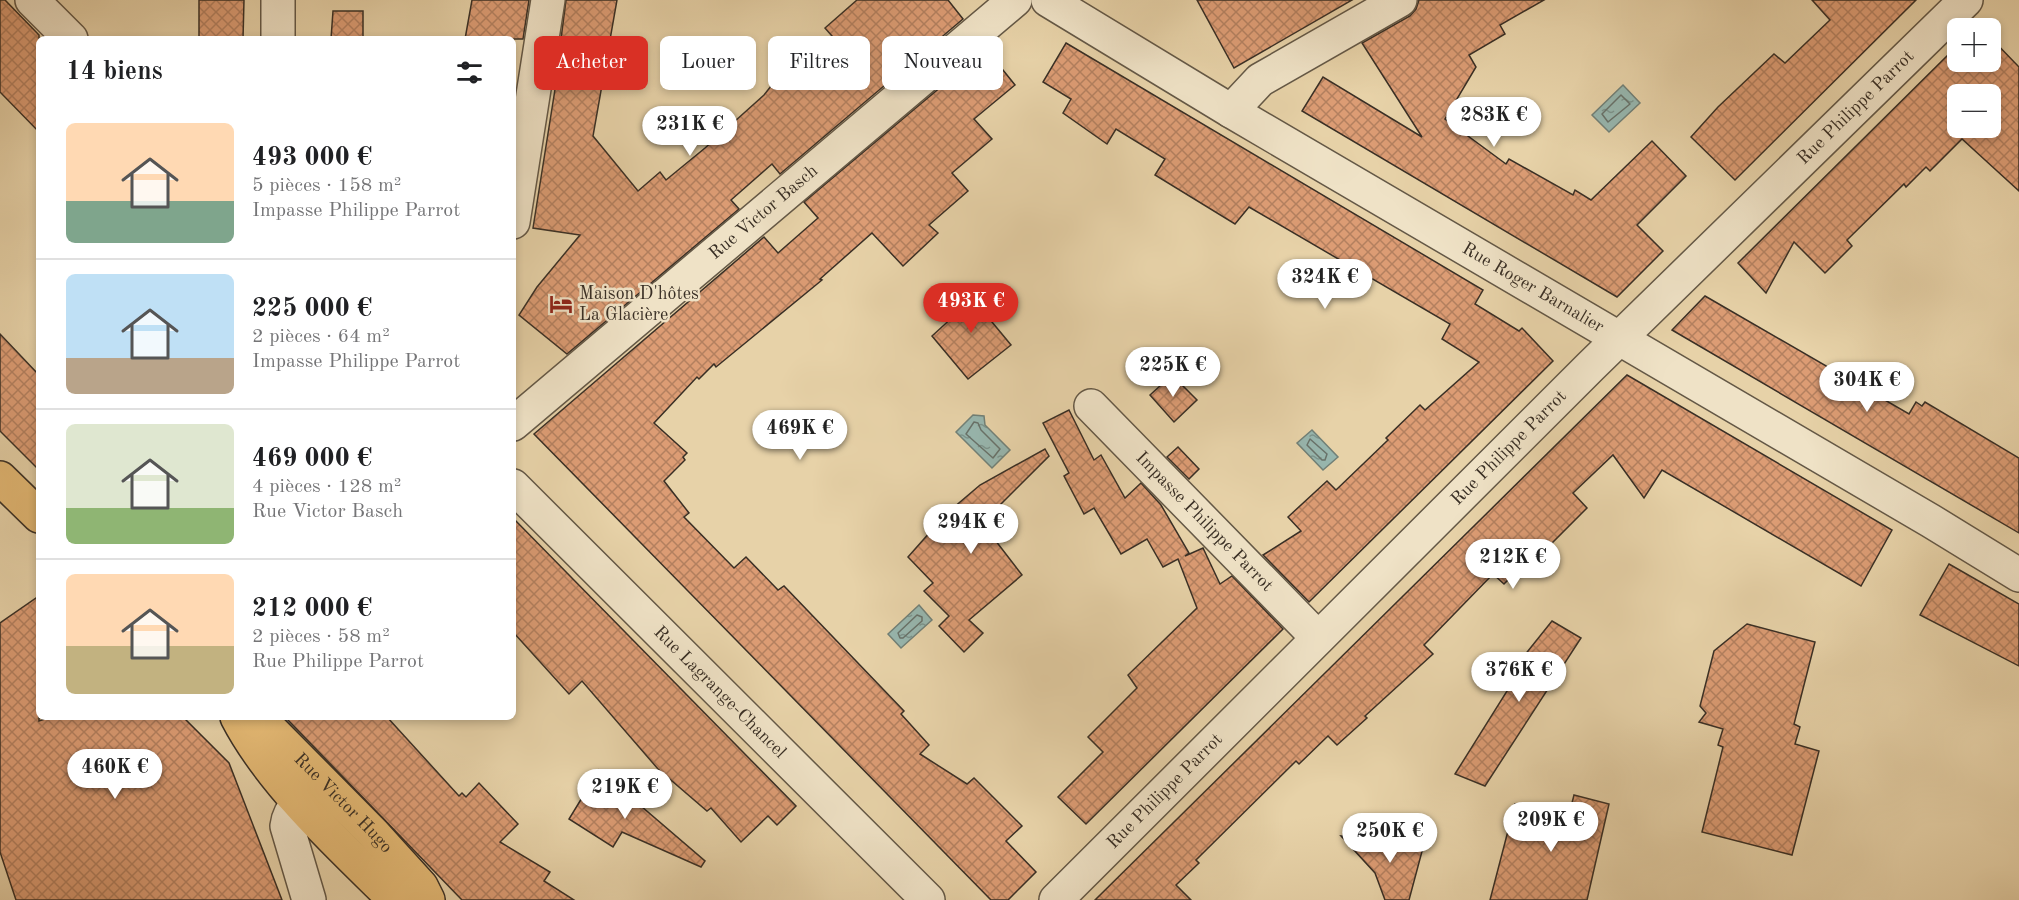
<!DOCTYPE html>
<html lang="fr">
<meta charset="utf-8">
<style>
:root{--surface:#fff;--page:#f6f6f6;--text:#202124;--muted:#757577;--line:#e0e0e0;--accent:#d93025}
body{margin:0;font-family:"Old Standard TT",serif;background:var(--page);color:var(--text);height:100vh;display:flex;flex-direction:column;font-size:22px;white-space:nowrap}
*{box-sizing:border-box;margin:0}
p{font-size:20px;color:var(--muted)}
.icon{flex:none;width:33px;height:33px;fill:none;stroke:currentColor;stroke-width:2;stroke-linecap:round;stroke-linejoin:round}
.map{position:relative;flex:1;overflow:hidden}
.panel{position:absolute;left:36px;top:36px;width:480px;height:684px;display:flex;flex-direction:column;background:var(--surface);border-radius:9px;box-shadow:0 3px 9px #0003}
.panel>*{flex:none}
.top-card{position:absolute;left:534px;top:36px;width:570px;height:54px;display:flex;gap:12px}
.tools{position:absolute;left:1947px;top:18px;display:grid;gap:12px}
.tools a{display:grid;place-items:center;width:54px;height:54px;border-radius:9px;background:var(--surface);box-shadow:0 3px 9px #0003;font-size:30px}
.price{position:absolute;translate:-50% -51px;padding:0 14px;border-radius:21px;background:#fff;color:#222;font-size:20px;line-height:39px;filter:drop-shadow(0 2px 3px #0008)}
.price::after{content:'';position:absolute;left:50%;top:36px;width:18px;height:14px;margin-left:-9px;background:inherit;clip-path:polygon(0 0,100% 0,50% 100%)}
.price.on{background:var(--accent);color:#fff}
ul{padding:0;list-style:none}
li{display:flex;align-items:center;gap:18px;height:150px;padding:0 30px}
li+li{border-top:2px solid var(--line)}
li span{display:grid;place-items:center;flex:none;width:168px;height:120px;border-radius:9px;color:#555}
li>.icon{margin-inline-start:auto}
span .icon{width:72px;height:72px;fill:#fffc;stroke-width:1}
li b{font-size:26px}
h2{display:flex;justify-content:space-between;align-items:center;height:72px;padding:0 30px;font-size:26px}
.chip{padding:0 21px;border-radius:9px;background:var(--surface);box-shadow:0 3px 9px #0003;font-size:21px;line-height:54px}
.chip.on{background:var(--accent);color:#fff}
.map>svg:first-child{display:block}
.water{fill:url(#water-ripples);stroke:#718077;stroke-width:1.5}
.lines{fill:none;stroke-linecap:round;stroke-linejoin:round}
.shore{stroke:#68726a;stroke-width:1.5}
.building{fill:url(#building-cross-hatch);stroke:#392f25;stroke-width:1.5;fill-rule:evenodd}
.minor-casing{stroke:#645846;stroke-width:36}
.major-casing{stroke:#392f25;stroke-width:36}
.minor{stroke:#efe2c6;stroke-width:33}
.major{stroke:#e4b974;stroke-width:33}
.labels{text-anchor:middle;dominant-baseline:central;stroke-width:5;stroke-linejoin:round;paint-order:stroke}
.street-label{font-size:18px;fill:#392f25;stroke:#efe2c6}
.poi-label{font-size:18px;fill:#392f25;stroke:#efe2c6;text-anchor:start}
</style>
<div class="map">
<svg width="2019" height="900" viewBox="0 0 2019 900">
<defs>
<pattern id="water-ripples" width="26" height="14" patternUnits="userSpaceOnUse" patternTransform="scale(1.5)"><rect width="26" height="14" fill="#97b6ae"/><path d="M2 4q2-2 4 0t4 0M15 11q2-2 4 0t4 0" fill="none" stroke="#7c948d"/></pattern>
<pattern id="building-cross-hatch" width="8" height="8" patternUnits="userSpaceOnUse" patternTransform="scale(1.5)"><rect width="8" height="8" fill="#dc9c74"/><path d="M0 0l8 8M0 8l8-8" fill="none" stroke="#b3805f"/></pattern>
</defs>
<rect width="100%" height="100%" fill="#e7d2a8"/>
<filter id="stains"><feTurbulence type="fractalNoise" baseFrequency=".00333" numOctaves="4"/><feColorMatrix values="0 0 0 0 .2 0 0 0 0 .09 0 0 0 0 .02 0 0 0 .5 -.17"/></filter>
<radialGradient id="worn" r=".72"><stop offset=".6" stop-color="#630" stop-opacity="0"/><stop offset="1" stop-color="#630" stop-opacity=".3"/></radialGradient>
<g class="water">
<polygon points="1623,85 1640,103 1609,132 1592,115"/>
<polygon points="973,415 984,416 985,425 1010,450 992,468 956,432"/>
<polygon points="1312,430 1338,457 1323,470 1297,443"/>
<polygon points="919,605 932,620 901,648 888,634"/>
</g>
<g class="lines">
<g class="shore">
<polygon points="1621,95 1630,104 1608,122 1602,114"/>
<polygon points="974,422 978,423 981,430 1000,449 993,458 966,434"/>
<polygon points="1310,439 1327,454 1325,460 1322,460 1307,445"/>
<polygon points="917,615 922,617 922,621 903,638 900,638 898,633"/>
</g>
</g>
<g class="building">
<polygon points="0,0 5,0 39,35 39,132 0,92"/>
<polygon points="199,0 244,0 243,39 199,39"/>
<polygon points="472,0 529,0 523,39 465,39"/>
<polygon points="566,0 617,0 593,136 638,191 660,172 666,180 705,148 764,95 783,71 794,84 839,44 825,28 857,0 948,0 963,19 780,174 772,164 731,200 739,209 567,354 519,315 537,287 580,235 533,228 563,39 561,39"/>
<polygon points="1197,0 1352,0 1234,68"/>
<polygon points="1419,0 1544,0 1500,25 1505,34 1469,55 1476,67 1445,119 1506,164 1509,159 1573,195 1575,190 1591,200 1652,141 1686,176 1637,225 1663,251 1617,297 1302,111 1323,77 1422,137 1362,43 1410,16 1416,9"/>
<polygon points="1812,0 1916,0 1735,180 1691,137 1718,107 1774,54 1785,63 1830,20"/>
<polygon points="333,11 363,11 363,39 331,39"/>
<path d="M 1990,37 L 2019,67 L 2019,191 L 1962,139 L 1930,171 L 1926,167 L 1906,187 L 1904,184 L 1847,240 L 1852,246 L 1825,273 L 1794,242 L 1766,293 L 1738,263 L 1958,45 L 1958,62 L 1990,62 ZM 1958,94 L 1990,94 L 1990,128 L 1958,128 Z"/>
<polygon points="1066,43 1483,290 1475,304 1519,331 1522,328 1553,361 1309,602 1263,555 1301,531 1288,517 1327,481 1336,490 1388,440 1386,438 1420,405 1425,410 1479,362 1442,339 1450,324 1249,207 1235,224 1155,175 1165,159 1116,129 1107,144 1063,113 1071,99 1043,82"/>
<polygon points="986,49 1015,85 974,119 992,139 952,173 968,191 929,225 938,233 903,266 872,233 820,279 822,280 716,367 714,364 699,379 697,377 654,423 687,453 683,457 685,460 664,481 689,513 684,517 734,568 746,557 778,590 784,586 904,711 901,714 929,745 920,754 967,784 974,778 1022,826 1006,841 1036,872 1008,900 991,900 534,434 764,237 778,253 818,218 804,202"/>
<polygon points="972,287 998,316 992,322 1011,345 968,379 932,336 955,315 949,306"/>
<polygon points="1705,296 1909,414 1916,402 1922,406 1925,402 2019,458 2019,533 1672,330"/>
<polygon points="0,334 39,375 39,470 0,431"/>
<polygon points="1172,375 1197,400 1174,422 1150,395"/>
<polygon points="1627,375 1892,530 1861,586 1662,470 1644,498 1613,455 1573,493 1587,508 1550,545 1547,541 1504,584 1493,574 1424,645 1433,654 1365,716 1367,718 1337,745 1328,736 1299,764 1296,761 1196,860 1199,863 1176,885 1191,900 1095,900"/>
<polygon points="1069,410 1094,460 1101,455 1125,498 1141,483 1161,505 1189,553 1185,556 1203,548 1220,584 1232,576 1283,629 1086,824 1058,797 1103,752 1088,737 1137,688 1128,675 1197,608 1178,559 1163,567 1147,539 1121,554 1094,508 1084,514 1064,476 1069,473 1043,423"/>
<polygon points="1178,447 1199,469 1189,479 1167,457"/>
<polygon points="1045,449 1049,456 982,523 1022,575 969,620 983,633 964,652 939,626 949,616 924,591 933,583 908,557 946,514 980,485"/>
<polygon points="513,518 796,806 777,825 768,816 741,842 711,808 707,811 658,769 582,681 569,694 513,632"/>
<polygon points="1949,564 2019,604 2019,666 1920,615"/>
<polygon points="39,596 39,721 51,717 183,717 229,763 282,900 16,900 0,852 0,623"/>
<polygon points="1552,621 1581,638 1485,786 1455,774 1524,664 1520,661"/>
<polygon points="1747,624 1815,642 1794,724 1800,727 1795,744 1819,751 1792,855 1702,832 1723,747 1718,745 1723,729 1699,722 1706,713 1700,706 1714,651"/>
<polygon points="285,717 387,717 459,796 462,793 466,797 479,783 518,824 500,842 550,872 544,881 574,900 462,900"/>
<polygon points="599,770 705,861 701,867 622,832 613,847 569,819"/>
<polygon points="1574,795 1609,804 1587,900 1490,900 1515,804 1569,815"/>
<polygon points="1341,836 1424,844 1409,900 1385,900 1375,873"/>
</g>
<g class="lines">
<g class="minor-casing">
<g id="minor">
<polyline points="32,0 71,39"/>
<path id="s1" d="M 1048,0 L 1231,111 L 1931,521 L 2019,575"/>
<polyline points="278,39 278,0"/>
<polyline points="1231,111 1260,80 1400,0"/>
<polyline points="513,222 548,0"/>
<path id="s2" d="M 1091,406 L 1318,638"/>
<path id="s3" d="M 513,424 L 1015,0"/>
<path id="s4" d="M 513,486 L 928,900"/>
<path d="M 309,900 L 287,826 C 289,809 305,791 324,793"/>
<path id="s5" d="M 1056,900 L 1591,366 L 1966,0"/>
</g>
</g>
<g class="major-casing">
<g id="major">
<polyline points="0,478 39,516"/>
<path d="M 237,717 C 271,783 342,848 395,900"/>
<path id="s6" d="M 247,717 L 271,730 L 373,833 L 421,886 L 428,900"/>
</g>
</g>
<use href="#minor" class="minor"/>
<use href="#major" class="major"/>
</g>
<defs>
<g id="hotel-bare" transform="scale(1.8)"><path d="M-6-4.5h1.5V1H6V5H4.5V3h-9V5H-6ZM-4 0a1.8 1.8 0 1 1 3.6 0ZM.5 0V-2.5h3Q6-2.5 6 0Z" fill="#8f2418" stroke="#efe2c6" stroke-width="2.5" paint-order="stroke"/></g>
</defs>
<g fill-rule="evenodd">
<use href="#hotel-bare" x="561" y="304"/>
</g>
<g class="labels">
<g class="street-label">
<text stroke="none"><textPath href="#s5" startOffset="1126">Rue Philippe Parrot</textPath></text>
<text stroke="none"><textPath href="#s3" startOffset="328">Rue Victor Basch</textPath></text>
<text stroke="none"><textPath href="#s1" startOffset="564">Rue Roger Barnalier</textPath></text>
<text stroke="none"><textPath href="#s5" startOffset="640">Rue Philippe Parrot</textPath></text>
<text stroke="none"><textPath href="#s2" startOffset="162">Impasse Philippe Parrot</textPath></text>
<text stroke="none"><textPath href="#s4" startOffset="292">Rue Lagrange-Chancel</textPath></text>
<text stroke="none"><textPath href="#s5" startOffset="154">Rue Philippe Parrot</textPath></text>
<text stroke="none"><textPath href="#s6" startOffset="130">Rue Victor Hugo</textPath></text>
</g>
<g class="poi-label">
<text x="579" y="294">Maison D'hôtes<tspan x="579" dy="21">La Glacière</tspan></text>
</g>
</g>
<rect width="100%" height="100%" filter="url(#stains)"/>
<rect width="100%" height="100%" fill="url(#worn)"/>
</svg>
<div class="tools">
<a>+</a>
<a>−</a>
</div>
<b class="price" style="left:1494px;top:148px">283K €</b>
<b class="price" style="left:690px;top:157px">231K €</b>
<b class="price" style="left:1325px;top:310px">324K €</b>
<b class="price on" style="left:971px;top:334px">493K €</b>
<b class="price" style="left:1173px;top:398px">225K €</b>
<b class="price" style="left:1867px;top:413px">304K €</b>
<b class="price" style="left:800px;top:461px">469K €</b>
<b class="price" style="left:971px;top:555px">294K €</b>
<b class="price" style="left:1513px;top:590px">212K €</b>
<b class="price" style="left:1519px;top:703px">376K €</b>
<b class="price" style="left:115px;top:800px">460K €</b>
<b class="price" style="left:625px;top:820px">219K €</b>
<b class="price" style="left:1551px;top:853px">209K €</b>
<b class="price" style="left:1390px;top:864px">250K €</b>
<div class="top-card">
<a class="chip on">Acheter</a>
<a class="chip">Louer</a>
<a class="chip">Filtres</a>
<a class="chip">Nouveau</a>
</div>
<section class="panel">
<h2>14 biens<svg class="icon" aria-label="filters" viewBox="0 0 24 24"><path d="M4 7h16M4 17h16"/><circle cx="9" cy="7" r="2"/><circle cx="15" cy="17" r="2"/></svg></h2>
<ul>
<li><span style="background:linear-gradient(#ffd9b3 65%,#7fa58c 0)"><svg class="icon" aria-label="home" viewBox="0 0 24 24"><path d="M3 11l9-7 9 7M6 9v11h12V9"/></svg></span><div><b>493 000 €</b><p>5 pièces · 158 m²</p><p>Impasse Philippe Parrot</p></div></li>
<li><span style="background:linear-gradient(#bfe0f5 70%,#b9a48a 0)"><svg class="icon" aria-label="home" viewBox="0 0 24 24"><path d="M3 11l9-7 9 7M6 9v11h12V9"/></svg></span><div><b>225 000 €</b><p>2 pièces · 64 m²</p><p>Impasse Philippe Parrot</p></div></li>
<li><span style="background:linear-gradient(#dfe7d0 70%,#8fb573 0)"><svg class="icon" aria-label="home" viewBox="0 0 24 24"><path d="M3 11l9-7 9 7M6 9v11h12V9"/></svg></span><div><b>469 000 €</b><p>4 pièces · 128 m²</p><p>Rue Victor Basch</p></div></li>
<li><span style="background:linear-gradient(#ffd9b3 60%,#c2b280 0)"><svg class="icon" aria-label="home" viewBox="0 0 24 24"><path d="M3 11l9-7 9 7M6 9v11h12V9"/></svg></span><div><b>212 000 €</b><p>2 pièces · 58 m²</p><p>Rue Philippe Parrot</p></div></li>
</ul>
</section>
</div>
